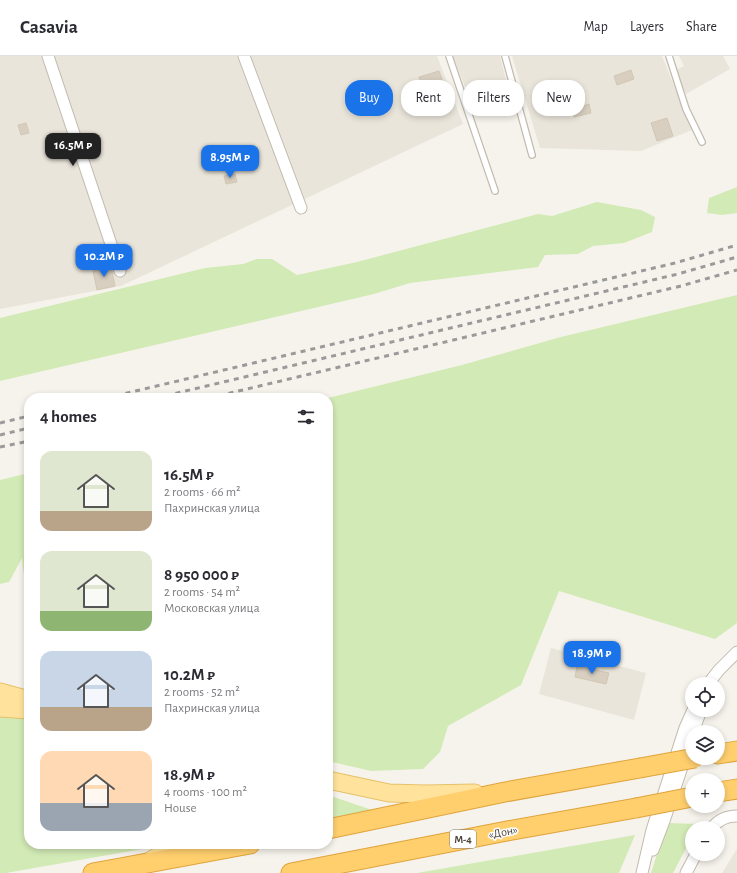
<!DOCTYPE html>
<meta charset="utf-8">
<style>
:root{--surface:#fff;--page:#f2f2f3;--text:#2b2b33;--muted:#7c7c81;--line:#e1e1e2;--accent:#1a73e8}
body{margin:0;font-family:"Alegreya Sans",sans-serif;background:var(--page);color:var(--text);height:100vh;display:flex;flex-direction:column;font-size:15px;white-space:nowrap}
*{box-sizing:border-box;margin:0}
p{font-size:13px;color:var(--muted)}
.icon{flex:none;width:22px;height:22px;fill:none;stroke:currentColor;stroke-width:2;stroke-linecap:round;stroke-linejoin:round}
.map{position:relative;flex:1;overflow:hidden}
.details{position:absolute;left:24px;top:337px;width:309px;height:456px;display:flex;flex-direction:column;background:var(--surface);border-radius:16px;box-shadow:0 2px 6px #0003}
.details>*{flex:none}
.hud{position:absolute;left:345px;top:24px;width:332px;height:36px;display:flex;gap:8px}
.controls{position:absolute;left:685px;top:621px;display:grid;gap:8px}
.controls a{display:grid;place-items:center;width:40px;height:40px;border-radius:50%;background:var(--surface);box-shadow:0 2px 6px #0003;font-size:20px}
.price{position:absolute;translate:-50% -34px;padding:0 9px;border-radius:8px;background:var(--accent);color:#fff;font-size:13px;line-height:26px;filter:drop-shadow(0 1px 2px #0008)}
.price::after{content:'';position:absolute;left:50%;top:24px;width:12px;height:9px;margin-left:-6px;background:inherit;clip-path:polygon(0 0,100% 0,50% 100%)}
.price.on{background:#222;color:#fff}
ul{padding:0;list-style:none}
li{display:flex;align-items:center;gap:12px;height:100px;padding:0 16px}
li span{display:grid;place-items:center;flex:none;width:112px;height:80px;border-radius:12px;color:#555}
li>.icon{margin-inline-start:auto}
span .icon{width:48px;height:48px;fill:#fffc;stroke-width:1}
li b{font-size:17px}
h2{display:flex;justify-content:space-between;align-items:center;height:48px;padding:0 16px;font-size:17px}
.tag{padding:0 14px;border-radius:16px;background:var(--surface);box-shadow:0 2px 6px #0003;font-size:14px;line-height:36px}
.tag.on{background:var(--accent);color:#fff}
header{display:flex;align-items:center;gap:24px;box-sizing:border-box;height:56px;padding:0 20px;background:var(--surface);border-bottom:1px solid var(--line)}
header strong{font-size:19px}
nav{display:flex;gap:22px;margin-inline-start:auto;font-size:14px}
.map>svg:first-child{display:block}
.residential{fill:#eae5da}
.green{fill:#d2eab5}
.building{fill:#d8cfc1;stroke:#d3c7b4}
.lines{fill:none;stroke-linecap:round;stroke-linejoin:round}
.service-casing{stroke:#c2bbae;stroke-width:8}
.minor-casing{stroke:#c2bbae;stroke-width:13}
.primary-casing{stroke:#e6c16a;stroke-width:19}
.motorway-casing{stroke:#e0a43c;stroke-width:21}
.service{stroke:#fff;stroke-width:5.5}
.minor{stroke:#fff;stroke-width:11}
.primary{stroke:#ffe39c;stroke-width:17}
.motorway{stroke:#ffcf6e;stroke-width:19}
.rail{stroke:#9a9a9a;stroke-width:3;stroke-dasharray:5 5;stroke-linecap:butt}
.motorway-bridge-casing{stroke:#e0a43c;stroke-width:21;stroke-linecap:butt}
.motorway-bridge{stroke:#ffcf6e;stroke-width:19}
.labels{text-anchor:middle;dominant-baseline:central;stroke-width:3;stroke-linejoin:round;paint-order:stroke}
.shield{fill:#fff;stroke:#817c74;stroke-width:1}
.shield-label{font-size:11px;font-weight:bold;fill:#4b4439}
.street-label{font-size:12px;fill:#4b4439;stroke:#fff}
</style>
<header>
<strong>Casavia</strong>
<nav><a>Map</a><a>Layers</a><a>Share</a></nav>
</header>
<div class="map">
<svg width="737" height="817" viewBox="0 0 737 817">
<rect width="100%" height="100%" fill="#f6f3ec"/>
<g class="residential">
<polygon points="0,0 437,0 463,68 121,230 0,253"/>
<polygon points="453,0 500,0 511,44 474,54"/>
<polygon points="512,0 662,0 692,74 641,95 540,92"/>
<polygon points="679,0 723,0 730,13 686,38 676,14 684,10"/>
<polygon points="551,592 646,617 634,664 539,638"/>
<polygon points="737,793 737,817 722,817"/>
</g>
<g class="green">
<polygon points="737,131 737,157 722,159 707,157 709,142"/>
<polygon points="597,146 641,154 655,161 652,176 624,187 593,190 578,198 545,199 538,211 410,227 374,238 0,325 0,262 205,212 243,208 257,203 272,203 297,219 357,206 538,158 552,160"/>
<polygon points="737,239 737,567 715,583 559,535 521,629 448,670 440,696 423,713 371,715 328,705 328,342 462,309 561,281"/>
<polygon points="29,417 29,564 22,502 9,526 0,528 0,424"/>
<polygon points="0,657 29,659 29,788 160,788 148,792 6,817 0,817"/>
<polygon points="328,739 372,754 328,763"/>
<polygon points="667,767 699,768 697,772 692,772 692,781 673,817 651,817"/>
<polygon points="635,779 619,817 417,817"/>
</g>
<g class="building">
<polygon points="631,14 634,23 617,29 614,20"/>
<polygon points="439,15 445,31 425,38 419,21"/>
<polygon points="416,34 419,44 405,49 402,39"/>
<polygon points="559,36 561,49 538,51 537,38"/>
<polygon points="580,46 581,51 589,48 591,57 574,61 571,49"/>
<polygon points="667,62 673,80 657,85 651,67"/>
<polygon points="26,67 29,77 21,79 18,69"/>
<polygon points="235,118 237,126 226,128 224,120"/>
<polygon points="111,211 115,230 97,234 93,215"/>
<polygon points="577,610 609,617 606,628 575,621"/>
</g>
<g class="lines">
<g class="service-casing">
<g id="service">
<polyline points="449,0 495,135"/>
<polyline points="505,0 532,99"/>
<polyline points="669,0 686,53 702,86"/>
</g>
</g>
<g class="minor-casing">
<g id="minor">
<polyline points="48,0 120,215"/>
<polyline points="244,0 301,152"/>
<polyline points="708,628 719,614 737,596"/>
<polyline points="693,676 701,654"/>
<path d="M 712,772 C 718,764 727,760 737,760"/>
<polyline points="653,794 664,765 692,681"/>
<polyline points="642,817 652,774 685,672 693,654"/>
<polyline points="686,817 696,798"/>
</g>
</g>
<g class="primary-casing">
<g id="primary">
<polyline points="0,636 29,644"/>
<polyline points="0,652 29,654"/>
<polyline points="328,724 389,737 425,738 475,737"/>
<polyline points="150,805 177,788"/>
</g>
</g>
<g class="motorway-casing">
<g id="motorway">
<polyline points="718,698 737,695"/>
<polyline points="718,736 737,733"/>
<polyline points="328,773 505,736 640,712"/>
<polyline points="93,817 250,788"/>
<polyline points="291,817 507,775 636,752"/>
</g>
</g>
<use href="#service" class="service"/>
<use href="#minor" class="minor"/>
<use href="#primary" class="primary"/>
<use href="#motorway" class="motorway"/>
<g class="rail">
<polyline points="106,342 675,207 737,189"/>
<polyline points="156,342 678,218 737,201"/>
<polyline points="209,342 681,230 737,214"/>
<polyline points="0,367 29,360"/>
<polyline points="0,379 29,372"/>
<polyline points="0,391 29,385"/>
</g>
<g class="motorway-bridge-casing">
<g id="motorway-bridge">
<polyline points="640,712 695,702"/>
<polyline points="636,752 692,741"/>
</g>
</g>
<use href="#motorway-bridge" class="motorway-bridge"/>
</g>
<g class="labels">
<rect class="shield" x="450" y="774" width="26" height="18" rx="3"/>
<g class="shield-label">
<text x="463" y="783">М-4</text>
</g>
<g class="street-label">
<text transform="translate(503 776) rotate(-11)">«Дон»</text>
</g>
</g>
</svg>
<div class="controls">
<a><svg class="icon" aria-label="locate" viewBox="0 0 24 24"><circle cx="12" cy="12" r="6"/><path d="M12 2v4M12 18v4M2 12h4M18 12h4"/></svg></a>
<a><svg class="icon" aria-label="layers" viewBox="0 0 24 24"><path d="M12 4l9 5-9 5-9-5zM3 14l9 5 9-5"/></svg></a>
<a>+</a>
<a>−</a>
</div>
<b class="price on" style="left:73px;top:111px">16.5M ₽</b>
<b class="price" style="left:230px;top:123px">8.95M ₽</b>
<b class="price" style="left:104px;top:222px">10.2M ₽</b>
<b class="price" style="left:592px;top:619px">18.9M ₽</b>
<div class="hud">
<a class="tag on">Buy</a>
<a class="tag">Rent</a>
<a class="tag">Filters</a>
<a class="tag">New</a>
</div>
<section class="details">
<h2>4 homes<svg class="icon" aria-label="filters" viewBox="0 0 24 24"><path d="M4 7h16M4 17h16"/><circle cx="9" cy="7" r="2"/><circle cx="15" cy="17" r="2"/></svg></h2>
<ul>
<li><span style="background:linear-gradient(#dfe7d0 75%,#b9a48a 0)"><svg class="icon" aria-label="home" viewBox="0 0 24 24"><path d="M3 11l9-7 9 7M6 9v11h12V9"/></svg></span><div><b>16.5M ₽</b><p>2 rooms · 66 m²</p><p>Пахринская улица</p></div></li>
<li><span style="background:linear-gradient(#dfe7d0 75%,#8fb573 0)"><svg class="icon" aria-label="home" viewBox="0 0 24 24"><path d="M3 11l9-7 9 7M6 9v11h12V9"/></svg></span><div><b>8 950 000 ₽</b><p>2 rooms · 54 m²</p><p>Московская улица</p></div></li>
<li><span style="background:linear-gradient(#c9d6e8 70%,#b9a48a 0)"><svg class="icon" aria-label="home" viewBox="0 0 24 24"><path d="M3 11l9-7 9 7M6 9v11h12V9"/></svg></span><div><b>10.2M ₽</b><p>2 rooms · 52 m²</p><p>Пахринская улица</p></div></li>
<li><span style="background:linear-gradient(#ffd9b3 65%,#9aa5b1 0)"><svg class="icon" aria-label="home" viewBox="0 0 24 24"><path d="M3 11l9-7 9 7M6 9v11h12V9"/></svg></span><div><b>18.9M ₽</b><p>4 rooms · 100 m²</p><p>House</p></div></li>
</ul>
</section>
</div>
